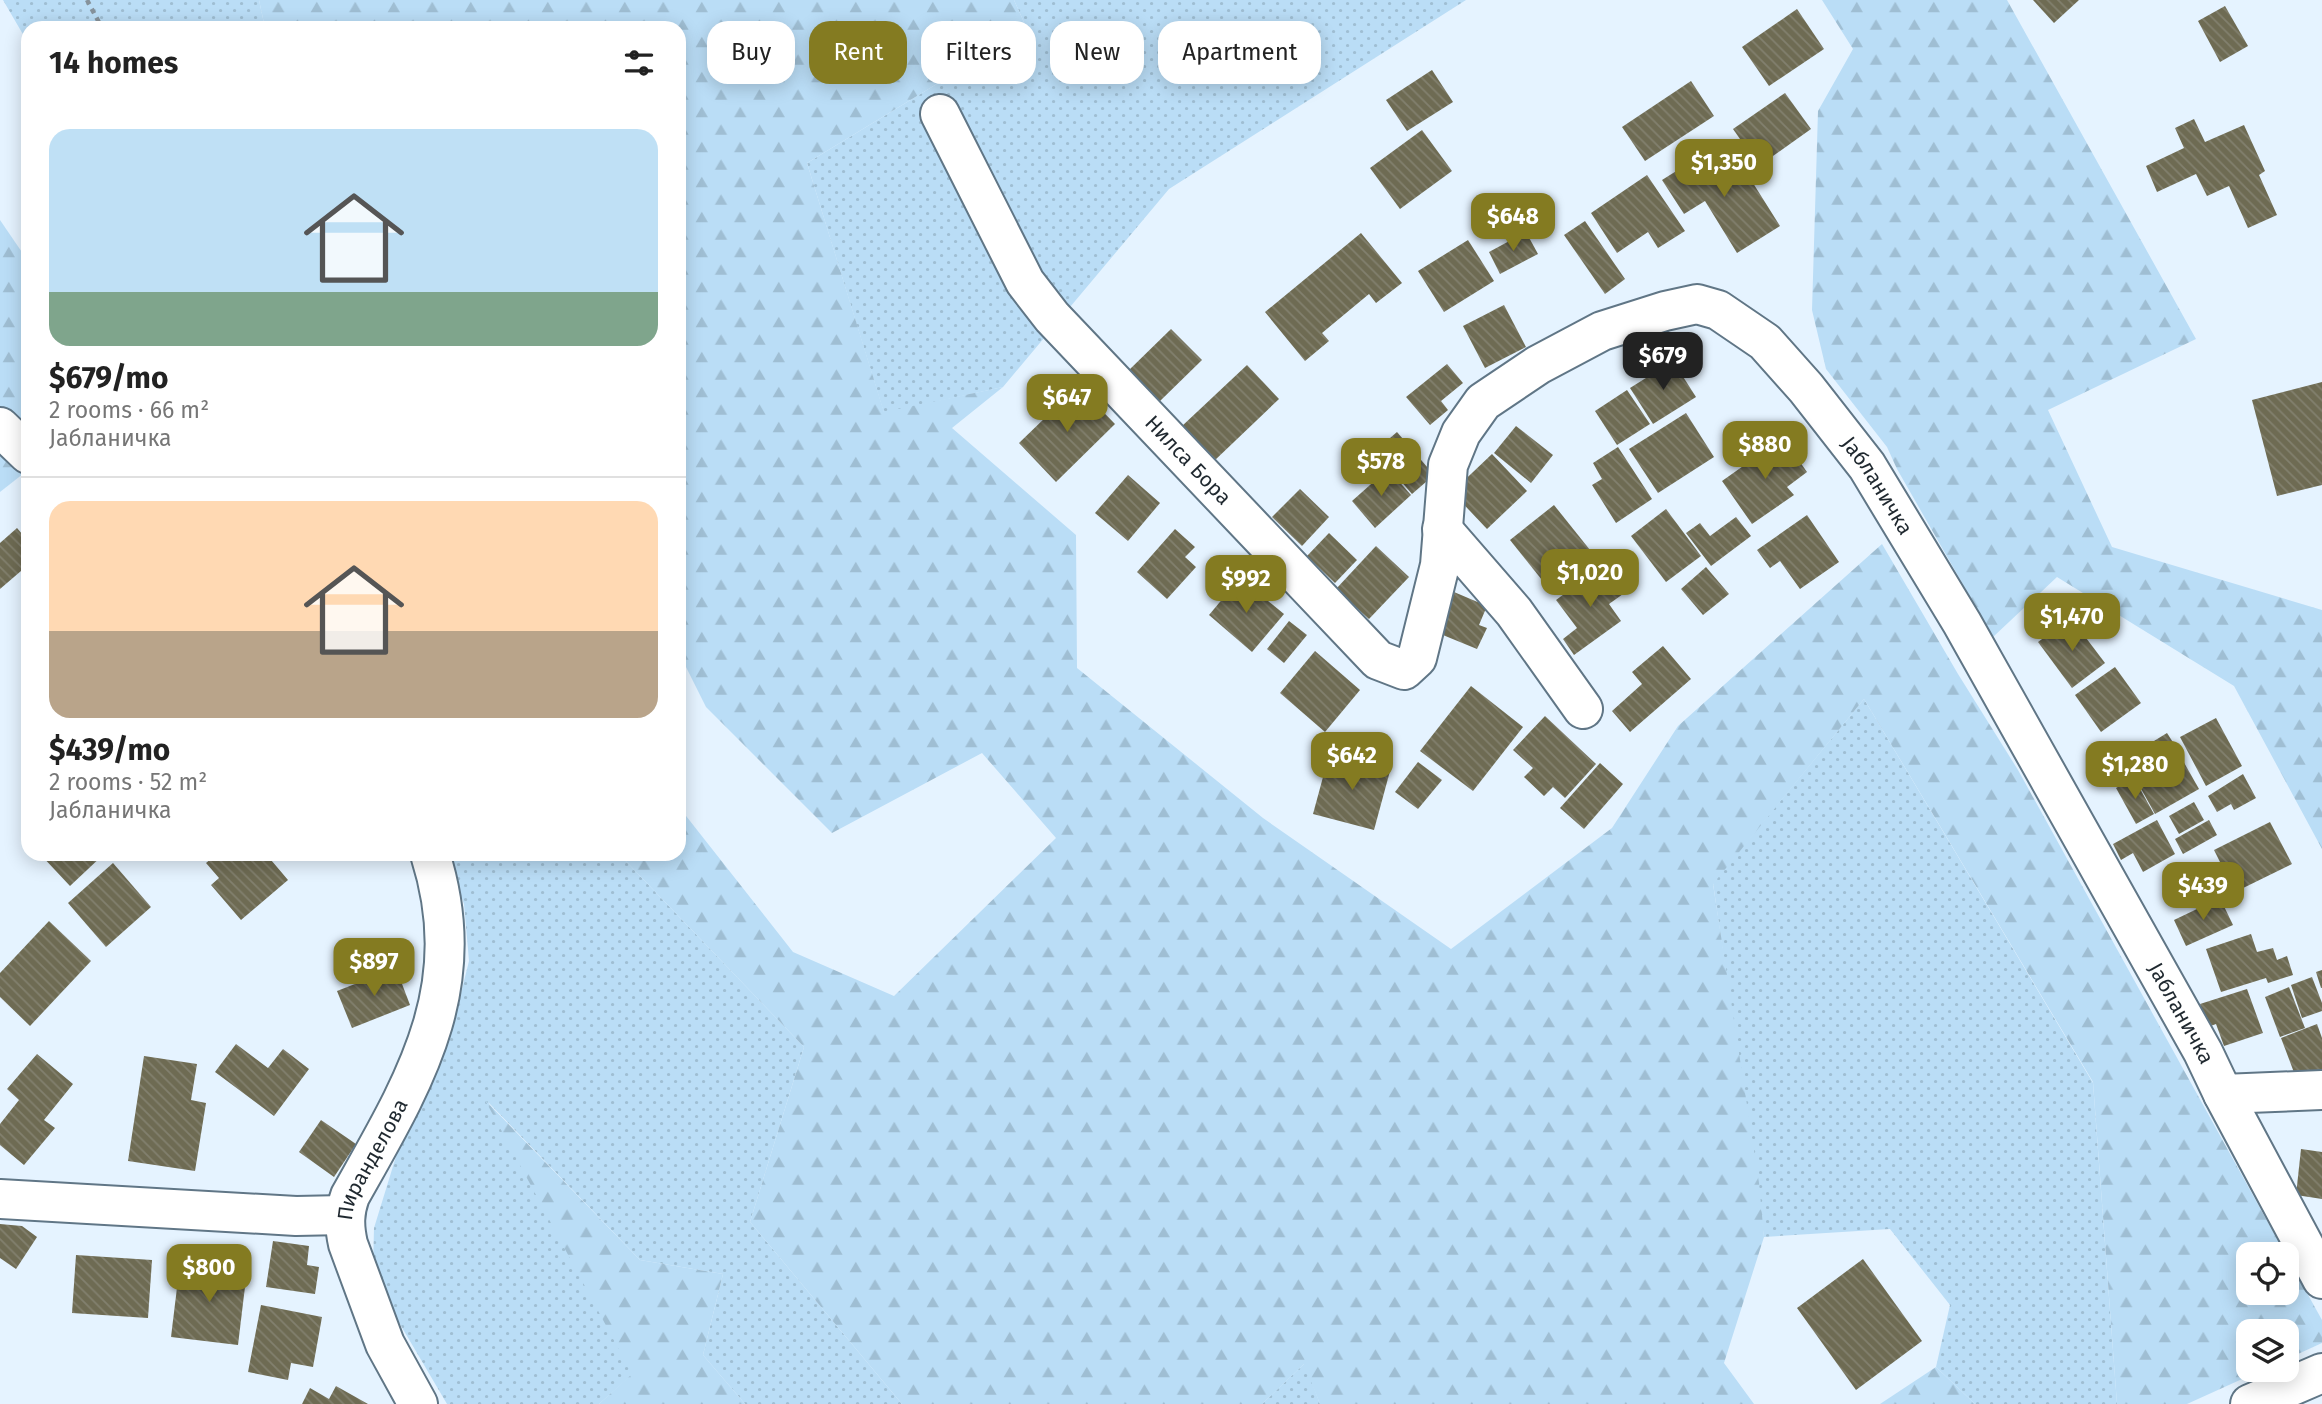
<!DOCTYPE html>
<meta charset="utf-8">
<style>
:root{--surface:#fff;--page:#f6f6f6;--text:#222;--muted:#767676;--line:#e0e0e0;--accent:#847b21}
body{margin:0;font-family:"Fira Sans",sans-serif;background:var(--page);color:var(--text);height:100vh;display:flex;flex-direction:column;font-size:26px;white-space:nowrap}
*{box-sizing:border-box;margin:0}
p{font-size:23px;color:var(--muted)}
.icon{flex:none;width:38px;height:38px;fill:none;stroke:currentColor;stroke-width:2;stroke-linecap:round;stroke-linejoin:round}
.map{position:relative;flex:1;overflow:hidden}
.details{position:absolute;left:21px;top:21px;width:665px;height:840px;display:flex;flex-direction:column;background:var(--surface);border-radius:21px;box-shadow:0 4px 18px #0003}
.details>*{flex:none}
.top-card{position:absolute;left:707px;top:21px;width:665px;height:63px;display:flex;gap:14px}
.buttons{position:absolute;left:2236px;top:1242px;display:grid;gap:14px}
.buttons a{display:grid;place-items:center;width:63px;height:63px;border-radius:14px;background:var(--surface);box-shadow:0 4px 18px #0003;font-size:35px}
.price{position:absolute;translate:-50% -60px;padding:0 16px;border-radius:14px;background:var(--accent);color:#fff;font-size:23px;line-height:46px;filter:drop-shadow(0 2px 4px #0008)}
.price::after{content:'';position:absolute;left:50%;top:42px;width:21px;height:16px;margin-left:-10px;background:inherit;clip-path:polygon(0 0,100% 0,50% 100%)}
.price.on{background:#222;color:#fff}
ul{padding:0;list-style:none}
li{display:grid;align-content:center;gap:14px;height:371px;padding:0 28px}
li+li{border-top:2px solid var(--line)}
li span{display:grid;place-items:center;height:217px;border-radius:21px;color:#555}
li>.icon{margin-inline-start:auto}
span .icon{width:126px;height:126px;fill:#fffc;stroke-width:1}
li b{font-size:30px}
h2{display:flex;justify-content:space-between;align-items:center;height:84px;padding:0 28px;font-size:30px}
.chip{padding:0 24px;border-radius:21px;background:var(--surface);box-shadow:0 4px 18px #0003;font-size:24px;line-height:63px}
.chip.on{background:var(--accent);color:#fff}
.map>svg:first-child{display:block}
.grass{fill:url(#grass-dots)}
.forest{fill:url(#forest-firs)}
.building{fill:url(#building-back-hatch)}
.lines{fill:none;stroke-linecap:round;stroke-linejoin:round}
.minor-casing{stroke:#607686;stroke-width:42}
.path{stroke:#86929b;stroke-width:4.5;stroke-dasharray:5 5;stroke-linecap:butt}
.minor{stroke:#fff;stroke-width:38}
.labels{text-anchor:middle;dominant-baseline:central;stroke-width:7;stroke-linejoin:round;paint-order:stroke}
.street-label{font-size:21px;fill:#1f282f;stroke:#e5f3ff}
</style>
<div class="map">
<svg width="2322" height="1404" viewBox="0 0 2322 1404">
<defs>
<pattern id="grass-dots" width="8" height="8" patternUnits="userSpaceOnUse" patternTransform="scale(1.75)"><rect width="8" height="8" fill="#baddf6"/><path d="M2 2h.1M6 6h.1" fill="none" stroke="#9fbed3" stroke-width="1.8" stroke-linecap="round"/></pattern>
<pattern id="forest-firs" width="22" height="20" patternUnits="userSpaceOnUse" patternTransform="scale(1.75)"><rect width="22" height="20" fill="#baddf6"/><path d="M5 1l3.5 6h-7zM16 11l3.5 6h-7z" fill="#9fbed3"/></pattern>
<pattern id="building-back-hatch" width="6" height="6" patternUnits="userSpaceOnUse" patternTransform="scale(1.75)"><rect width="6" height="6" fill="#6e6b53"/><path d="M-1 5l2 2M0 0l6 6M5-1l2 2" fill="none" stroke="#82806e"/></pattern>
</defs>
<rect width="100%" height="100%" fill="#e5f3ff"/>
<g class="grass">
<polygon points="3,0 259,0 265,28 28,28 28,43"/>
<polygon points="1014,0 1466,0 1169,189 1003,387 884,413 807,163 1027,29"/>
<polygon points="1864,699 2093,1083 2117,1404 1975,1404 1936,1367 1950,1305 1890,1229 1764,1237 1713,883"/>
<polygon points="446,854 619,854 804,1047 750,1222 902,1404 745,1404 703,1355 723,1274 640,1260 488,1102 633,1374 599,1404 447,1404 384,1297 373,1267 374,1228 398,1150 451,1033 469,961 464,904"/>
<polygon points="1305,1363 1320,1404 1262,1404"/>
</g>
<g class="forest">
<polygon points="259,0 1014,0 1027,29 807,163 884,412 1003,387 952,428 1076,535 1077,668 1263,818 1451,949 1612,828 1678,726 1882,544 1958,674 2018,770 2286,1255 2249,1255 2249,1293 2287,1293 2287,1257 2322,1320 2322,1343 2287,1359 2287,1332 2249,1332 2249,1370 2262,1370 2187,1404 2117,1404 2093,1082 1864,699 1713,884 1759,1183 1764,1237 1724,1363 1754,1404 1320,1404 1304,1364 1262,1404 902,1404 750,1222 804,1047 619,854 679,854 679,807 793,952 894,996 1056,838 982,753 832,833 706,707 679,653 679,28 265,28"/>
<polygon points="1822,0 2007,0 2196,339 2048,410 2112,547 2322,610 2322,849 2234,686 2057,577 1993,637 1897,469 1887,447 1826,369 1812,310 1818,111 1853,49"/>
<polygon points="0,220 28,261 28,470 0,492"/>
<polygon points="485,1100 640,1260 723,1274 703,1355 745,1404 599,1404 632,1374"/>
<polygon points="1936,1367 1975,1404 1880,1404"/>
</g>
<g class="building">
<polygon points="2033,0 2079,0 2054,23"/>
<polygon points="2225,6 2248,46 2220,62 2198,21"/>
<polygon points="1797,9 1824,49 1769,86 1742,47"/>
<polygon points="1432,70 1453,102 1407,131 1386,100"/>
<polygon points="1691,81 1714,116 1645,161 1622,127"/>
<polygon points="1785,93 1811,129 1759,166 1733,129"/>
<polygon points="2194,119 2205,142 2244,125 2265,171 2259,175 2277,215 2248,228 2229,186 2207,196 2196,174 2157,192 2146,166 2184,148 2175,128"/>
<polygon points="1422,130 1452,171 1400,209 1370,168"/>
<polygon points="1705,153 1715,169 1736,156 1780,226 1737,253 1705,201 1684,214 1662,180"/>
<polygon points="1647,175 1685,231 1658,248 1648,232 1617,253 1591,213"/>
<polygon points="1585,221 1625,279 1605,294 1564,235"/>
<polygon points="1526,232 1538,254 1500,274 1489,252"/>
<polygon points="1361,233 1402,283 1376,303 1369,294 1322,333 1329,341 1305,361 1265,312"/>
<polygon points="1468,240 1494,281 1444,312 1418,271"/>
<polygon points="1504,305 1526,347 1485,368 1463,326"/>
<polygon points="1171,329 1202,360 1158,403 1127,372"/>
<polygon points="1673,361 1696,397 1653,424 1630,388"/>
<polygon points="1447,364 1463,383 1441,401 1448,410 1430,425 1406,397"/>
<polygon points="1247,365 1279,399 1213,462 1181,427"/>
<polygon points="2322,382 2322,485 2277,496 2252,400"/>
<polygon points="1078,386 1115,424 1056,482 1019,443"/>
<polygon points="1627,390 1650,424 1617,445 1595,411"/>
<polygon points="1686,413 1714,457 1658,493 1629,449"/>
<polygon points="1516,426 1553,455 1531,483 1494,453"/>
<polygon points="1397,432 1434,475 1412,494 1375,451"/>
<polygon points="1783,438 1807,472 1787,487 1794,495 1752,524 1722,481"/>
<polygon points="1618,447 1652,499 1616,523 1592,485 1602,479 1593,463"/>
<polygon points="1492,454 1527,491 1487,529 1452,492"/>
<polygon points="1388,469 1411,495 1375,528 1352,501"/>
<polygon points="1128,475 1160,503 1128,541 1095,513"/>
<polygon points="1300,489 1329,517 1302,546 1272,517"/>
<polygon points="1554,505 1590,550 1546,585 1510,540"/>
<polygon points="1666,509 1701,556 1666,582 1631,536"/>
<polygon points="1807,515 1839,562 1800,589 1780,561 1770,568 1757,550"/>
<polygon points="1736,517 1751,536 1711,566 1686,533 1700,523 1710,536"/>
<polygon points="17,528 28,541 28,565 0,589 0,543"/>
<polygon points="1175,529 1195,547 1185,557 1196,567 1167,599 1137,572"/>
<polygon points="1329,533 1357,560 1335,583 1307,556"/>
<polygon points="1376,546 1409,577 1369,619 1336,589"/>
<polygon points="1602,566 1623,594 1609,604 1621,621 1574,655 1563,639 1577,628 1556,600"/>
<polygon points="1706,567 1729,594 1703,615 1681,589"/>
<polygon points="1240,578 1284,614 1252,652 1209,615"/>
<polygon points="1454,592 1487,606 1479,625 1487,628 1477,649 1438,633"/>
<polygon points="2071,618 2105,663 2072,688 2038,642"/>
<polygon points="1289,621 1307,635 1284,663 1267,649"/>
<polygon points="1663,646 1691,679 1630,732 1612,711 1642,684 1632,672"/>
<polygon points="1315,651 1360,690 1325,732 1280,693"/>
<polygon points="2115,667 2141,703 2101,732 2075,695"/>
<polygon points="1471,686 1523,727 1473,791 1420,751"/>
<polygon points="1545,716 1596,764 1565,798 1553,787 1544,796 1524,777 1533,768 1513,750"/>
<polygon points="2216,718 2242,766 2206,786 2180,737"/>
<polygon points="2167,733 2176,747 2137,771 2128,757"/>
<polygon points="2178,752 2199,789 2155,814 2134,776"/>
<polygon points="1329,755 1390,771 1374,830 1313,814"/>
<polygon points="1418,762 1442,780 1418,809 1395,792"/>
<polygon points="1600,763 1623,784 1584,829 1560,808"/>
<polygon points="2243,774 2256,798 2234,810 2231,804 2217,812 2208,796"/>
<polygon points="2134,778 2154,814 2136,824 2116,788"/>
<polygon points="2194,802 2204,820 2179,834 2169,816"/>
<polygon points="2157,820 2175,854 2143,872 2133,853 2121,860 2113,844"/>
<polygon points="2209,820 2217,835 2183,854 2175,839"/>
<polygon points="2270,822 2292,864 2235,892 2214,850"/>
<polygon points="40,854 104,854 70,886"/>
<polygon points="217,854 266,854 288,880 241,920 211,885 219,878 206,863"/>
<polygon points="113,863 151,907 106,947 68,903"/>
<polygon points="2220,898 2233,925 2186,946 2174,920"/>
<polygon points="49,921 91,961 30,1026 0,997 0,973"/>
<polygon points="2251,934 2257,952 2273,948 2277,960 2287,956 2293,975 2268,983 2266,978 2221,992 2206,949"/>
<polygon points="396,968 410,1005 352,1028 337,991"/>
<polygon points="2322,970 2322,988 2321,988 2316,972"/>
<polygon points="2312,977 2322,1003 2322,1011 2302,1018 2291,985"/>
<polygon points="2289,987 2305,1028 2280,1037 2265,997"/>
<polygon points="2247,989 2263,1033 2224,1046 2216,1024 2208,1027 2200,1004"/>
<polygon points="2317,1024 2322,1038 2322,1074 2298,1083 2281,1038"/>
<polygon points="236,1044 268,1068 283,1049 309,1069 274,1116 215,1072"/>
<polygon points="37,1054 73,1084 44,1120 55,1128 24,1165 0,1145 0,1124 19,1100 7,1089"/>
<polygon points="144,1056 197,1064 191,1100 206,1103 195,1171 128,1161"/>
<polygon points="321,1120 356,1144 334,1177 299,1152"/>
<polygon points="2301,1149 2322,1152 2322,1199 2296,1195"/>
<polygon points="0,1224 22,1226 37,1237 16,1269 0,1258"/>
<polygon points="273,1241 309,1246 307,1265 319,1267 315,1294 266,1287"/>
<polygon points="76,1255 152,1260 148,1318 72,1313"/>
<polygon points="1863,1259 1922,1341 1856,1390 1797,1308"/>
<polygon points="180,1263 247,1270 238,1345 171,1337"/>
<polygon points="261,1305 322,1317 313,1367 291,1363 288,1380 248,1372"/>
<polygon points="336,1386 368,1404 302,1404 310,1388 329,1399"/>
</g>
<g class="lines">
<g class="minor-casing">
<g id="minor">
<path id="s1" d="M 940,114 L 1025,282 L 1052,317 L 1378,660 L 1404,670 L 1417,658 L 1440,565 L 1448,465 L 1461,433 L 1483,402 L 1538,365 L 1602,331 L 1665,311 L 1697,304 L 1718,310 L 1765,342 L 1806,388 L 1867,466 L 1962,623 L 2203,1052 L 2223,1094 L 2322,1279"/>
<polyline points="0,427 28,454"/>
<polyline points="1442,529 1514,612 1583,709"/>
<polyline points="2223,1094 2322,1090"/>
<polyline points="0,1199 296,1216 344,1215"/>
<path id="s2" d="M 418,1404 L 385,1344 L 348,1244 C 344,1226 344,1213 350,1196 C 414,1082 473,989 430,854"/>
<polyline points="2250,1404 2322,1373"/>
</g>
</g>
<polyline class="path" points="87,0 102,28"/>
<use href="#minor" class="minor"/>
</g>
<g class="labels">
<g class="street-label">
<text stroke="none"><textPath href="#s1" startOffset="430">Нилса Бора</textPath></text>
<text stroke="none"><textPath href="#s1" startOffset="1519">Јабланичка</textPath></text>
<text stroke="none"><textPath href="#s1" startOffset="2128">Јабланичка</textPath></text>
<text stroke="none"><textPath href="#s2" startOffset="266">Пиранделова</textPath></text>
</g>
</g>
</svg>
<div class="buttons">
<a><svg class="icon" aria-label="locate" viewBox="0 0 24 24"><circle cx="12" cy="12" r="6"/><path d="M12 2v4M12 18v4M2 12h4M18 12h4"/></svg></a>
<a><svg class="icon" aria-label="layers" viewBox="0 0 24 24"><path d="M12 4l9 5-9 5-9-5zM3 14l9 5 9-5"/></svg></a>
</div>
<b class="price" style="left:1724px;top:199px">$1,350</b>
<b class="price" style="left:1513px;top:253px">$648</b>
<b class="price on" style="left:1663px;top:392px">$679</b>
<b class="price" style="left:1067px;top:434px">$647</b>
<b class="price" style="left:1765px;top:481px">$880</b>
<b class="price" style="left:1381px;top:498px">$578</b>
<b class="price" style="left:1590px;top:609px">$1,020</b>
<b class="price" style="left:1246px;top:615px">$992</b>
<b class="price" style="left:2072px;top:653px">$1,470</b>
<b class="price" style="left:1352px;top:792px">$642</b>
<b class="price" style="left:2135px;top:801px">$1,280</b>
<b class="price" style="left:2203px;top:922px">$439</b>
<b class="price" style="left:374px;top:998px">$897</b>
<b class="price" style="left:209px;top:1304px">$800</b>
<div class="top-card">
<a class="chip">Buy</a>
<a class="chip on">Rent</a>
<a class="chip">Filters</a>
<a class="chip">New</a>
<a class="chip">Apartment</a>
</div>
<section class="details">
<h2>14 homes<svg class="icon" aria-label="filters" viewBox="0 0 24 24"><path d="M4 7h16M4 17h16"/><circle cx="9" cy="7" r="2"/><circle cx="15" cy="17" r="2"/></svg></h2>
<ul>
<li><span style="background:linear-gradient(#bfe0f5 75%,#7fa58c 0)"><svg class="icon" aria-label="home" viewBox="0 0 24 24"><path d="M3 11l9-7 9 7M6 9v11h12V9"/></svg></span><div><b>$679/mo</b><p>2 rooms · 66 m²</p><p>Јабланичка</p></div></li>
<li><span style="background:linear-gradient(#ffd9b3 60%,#b9a48a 0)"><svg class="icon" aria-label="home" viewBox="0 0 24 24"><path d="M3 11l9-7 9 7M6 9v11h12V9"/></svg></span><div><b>$439/mo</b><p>2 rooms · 52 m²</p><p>Јабланичка</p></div></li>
</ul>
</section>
</div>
